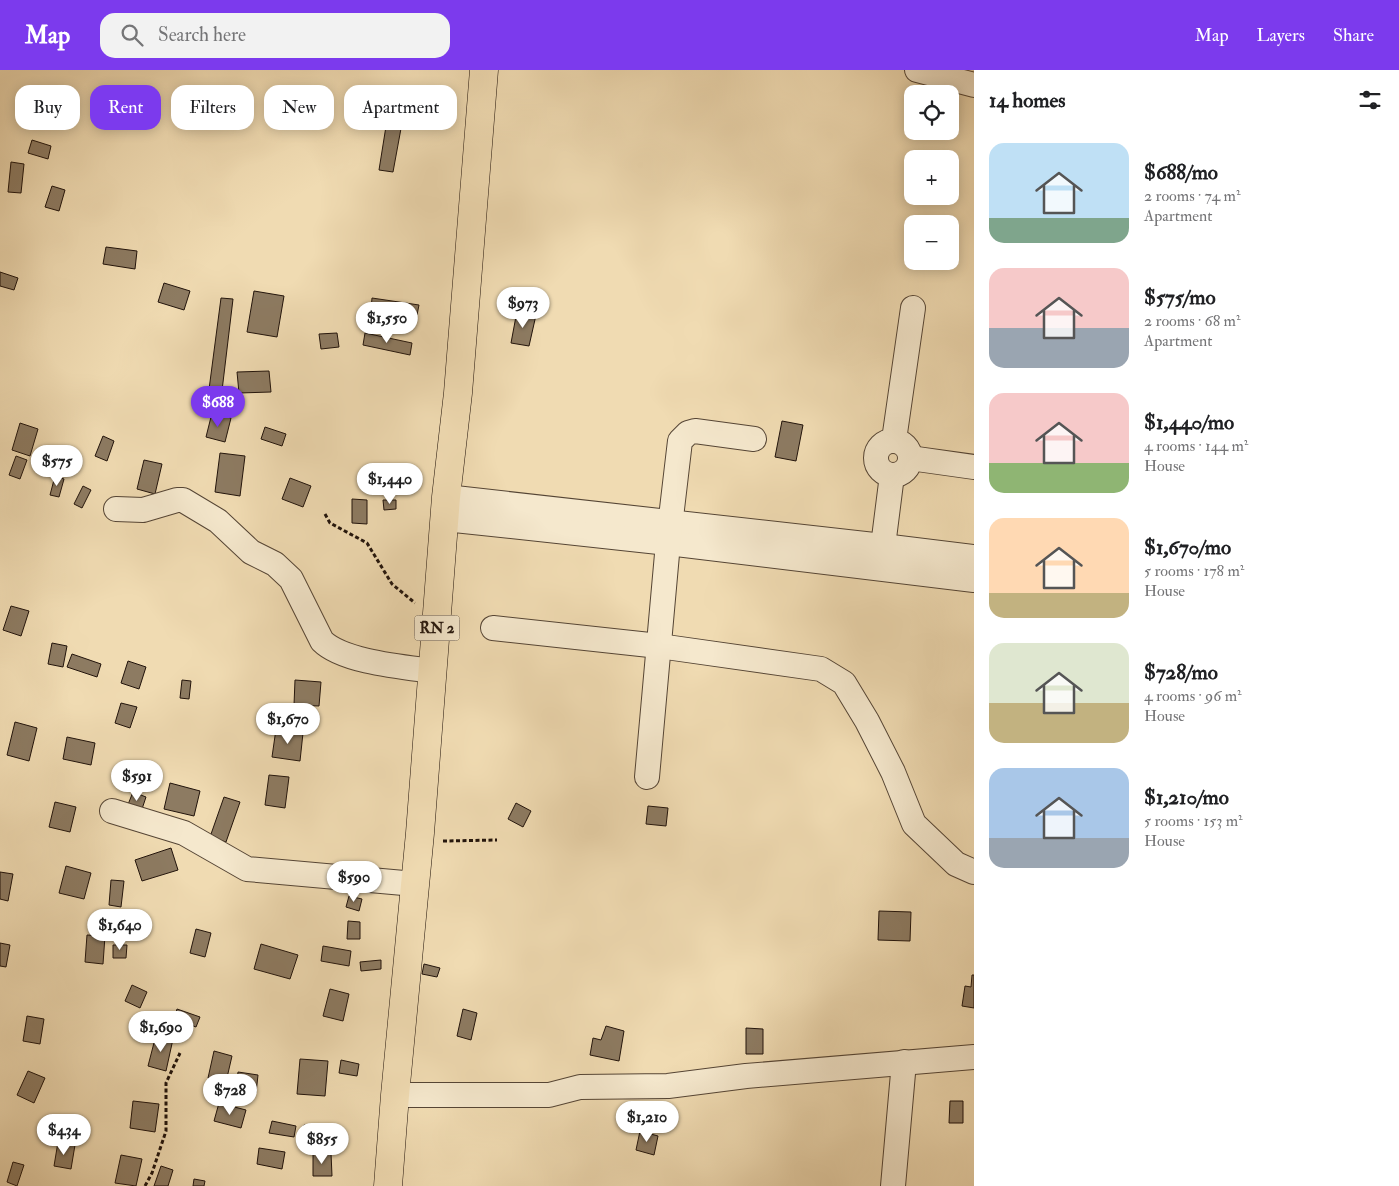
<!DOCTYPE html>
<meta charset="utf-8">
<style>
:root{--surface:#fff;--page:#f2f2f2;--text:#202124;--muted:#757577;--accent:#7c3aed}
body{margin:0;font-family:"IM FELL Double Pica",serif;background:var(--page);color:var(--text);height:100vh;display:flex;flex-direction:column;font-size:19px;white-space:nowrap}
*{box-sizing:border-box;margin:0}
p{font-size:16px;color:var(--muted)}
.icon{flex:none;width:28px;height:28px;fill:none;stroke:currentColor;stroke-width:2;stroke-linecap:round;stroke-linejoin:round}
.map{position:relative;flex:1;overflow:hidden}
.side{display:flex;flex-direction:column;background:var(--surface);width:425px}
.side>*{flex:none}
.banner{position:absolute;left:15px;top:15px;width:475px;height:45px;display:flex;gap:10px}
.tools{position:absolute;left:904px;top:15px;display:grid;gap:10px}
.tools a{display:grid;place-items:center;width:55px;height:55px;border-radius:10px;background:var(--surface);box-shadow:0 2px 12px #0003;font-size:25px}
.price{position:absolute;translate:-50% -42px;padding:0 11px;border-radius:18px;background:#fff;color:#222;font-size:16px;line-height:32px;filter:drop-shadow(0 1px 2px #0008)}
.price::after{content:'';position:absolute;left:50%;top:30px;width:15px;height:11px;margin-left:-8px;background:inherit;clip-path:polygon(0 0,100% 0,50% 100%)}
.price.current{background:var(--accent);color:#fff}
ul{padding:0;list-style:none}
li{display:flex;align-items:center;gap:15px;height:125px;padding:0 15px}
li span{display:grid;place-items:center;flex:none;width:140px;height:100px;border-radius:15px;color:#555}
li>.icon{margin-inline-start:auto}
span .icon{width:60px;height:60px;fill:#fffc;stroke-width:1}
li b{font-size:21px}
h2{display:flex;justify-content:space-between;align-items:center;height:60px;padding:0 15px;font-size:21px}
.chip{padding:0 18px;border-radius:15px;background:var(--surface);box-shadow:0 2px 12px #0003;font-size:18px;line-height:45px}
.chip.current{background:var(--accent);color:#fff}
header{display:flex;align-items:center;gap:30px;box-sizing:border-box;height:70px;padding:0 25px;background:var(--accent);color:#fff}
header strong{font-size:24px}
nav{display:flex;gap:28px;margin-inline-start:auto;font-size:18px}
.search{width:350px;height:45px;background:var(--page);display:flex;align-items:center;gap:12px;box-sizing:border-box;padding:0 18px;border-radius:15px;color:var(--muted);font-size:19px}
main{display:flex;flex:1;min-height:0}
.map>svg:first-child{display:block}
.building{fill:#8d7b62;stroke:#21130b}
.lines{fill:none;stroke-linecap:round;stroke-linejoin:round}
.street-casing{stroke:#554535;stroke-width:26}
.primary-casing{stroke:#21130b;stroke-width:29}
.path{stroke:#21130b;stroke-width:3;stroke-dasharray:4 2.5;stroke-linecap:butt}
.street{stroke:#f5e8cd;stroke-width:24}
.primary{stroke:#f0dbb2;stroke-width:28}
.labels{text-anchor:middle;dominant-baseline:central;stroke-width:4.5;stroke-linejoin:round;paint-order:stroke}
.shield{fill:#f5e8cd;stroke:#615345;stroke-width:1}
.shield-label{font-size:15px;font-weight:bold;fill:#21130b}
</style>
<header>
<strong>Map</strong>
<div class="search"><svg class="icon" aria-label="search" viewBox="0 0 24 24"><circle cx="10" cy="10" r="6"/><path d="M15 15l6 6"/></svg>Search here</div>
<nav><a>Map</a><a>Layers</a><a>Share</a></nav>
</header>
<main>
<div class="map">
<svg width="974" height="1116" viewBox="0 0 974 1116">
<rect width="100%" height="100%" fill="#f0dbb2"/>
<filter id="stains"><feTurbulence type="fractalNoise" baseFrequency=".004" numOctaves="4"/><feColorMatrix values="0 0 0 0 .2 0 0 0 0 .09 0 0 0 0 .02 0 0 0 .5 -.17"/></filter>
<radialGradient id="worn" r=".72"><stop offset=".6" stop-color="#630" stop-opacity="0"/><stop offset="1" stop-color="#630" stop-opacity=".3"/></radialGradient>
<g class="building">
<polygon points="387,50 402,53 393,102 379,100"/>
<polygon points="32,70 51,76 48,89 28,83"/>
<polygon points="11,92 24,94 21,123 8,122"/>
<polygon points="52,116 65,120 59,141 45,137"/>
<polygon points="106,177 137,181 135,199 103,194"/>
<polygon points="0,202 18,208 14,220 0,216"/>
<polygon points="164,213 190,221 184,240 158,232"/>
<polygon points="254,221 284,226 277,267 247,262"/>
<polygon points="221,228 233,229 221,329 208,327"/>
<polygon points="372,228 419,235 417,245 371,239"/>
<polygon points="517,241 536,245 529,276 511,273"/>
<polygon points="337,263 339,277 321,279 319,264"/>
<polygon points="365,263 412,273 410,285 363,275"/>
<polygon points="269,301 271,322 239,323 237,302"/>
<polygon points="212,343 231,348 225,372 206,367"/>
<polygon points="782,351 803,355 796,391 775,387"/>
<polygon points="20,353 38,359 30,386 12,380"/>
<polygon points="265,357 286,364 282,376 261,369"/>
<polygon points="103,366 114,371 107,391 95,386"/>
<polygon points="220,383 245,386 240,426 215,422"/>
<polygon points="16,386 27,390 20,409 9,405"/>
<polygon points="144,390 162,394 155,424 137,419"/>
<polygon points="55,406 64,409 59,427 50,425"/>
<polygon points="290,408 311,416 303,437 282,429"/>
<polygon points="83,416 91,420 82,438 74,434"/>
<polygon points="352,429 367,430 367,454 352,453"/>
<polygon points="383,430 396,430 396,439 384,440"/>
<polygon points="11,536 29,541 21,566 3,560"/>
<polygon points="52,573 67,576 63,597 48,594"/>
<polygon points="72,584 101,594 97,607 67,597"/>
<polygon points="128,591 146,597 139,619 121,613"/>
<polygon points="182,610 191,611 189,629 180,628"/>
<polygon points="295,610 321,612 319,636 294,635"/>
<polygon points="121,633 137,637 130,658 115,653"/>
<polygon points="15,652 37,658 29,691 7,685"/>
<polygon points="276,659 303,663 300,691 272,687"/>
<polygon points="67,667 95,673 91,695 63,689"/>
<polygon points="269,705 289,707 285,738 265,735"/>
<polygon points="170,713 200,721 194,746 164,739"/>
<polygon points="133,722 146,727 141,742 127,737"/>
<polygon points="224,727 240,732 226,772 210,767"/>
<polygon points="55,732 76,737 70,762 49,757"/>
<polygon points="516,733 531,741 523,757 508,749"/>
<polygon points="648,736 668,738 666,756 646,754"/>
<polygon points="171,778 178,800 142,811 135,790"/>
<polygon points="66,796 91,803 84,829 59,823"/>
<polygon points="0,802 13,804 8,831 0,829"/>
<polygon points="111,810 124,811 121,837 109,835"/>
<polygon points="349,826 362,829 359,841 346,837"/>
<polygon points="879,841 911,842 910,871 878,870"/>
<polygon points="348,851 360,852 360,869 347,869"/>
<polygon points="196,859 211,863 205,887 190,883"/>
<polygon points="87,865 105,866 103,894 85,892"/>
<polygon points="0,873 10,875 6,897 0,896"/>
<polygon points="261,874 298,885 290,909 254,899"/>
<polygon points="113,875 127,875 126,888 113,888"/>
<polygon points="323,876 351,881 349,896 321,891"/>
<polygon points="381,890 381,899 361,901 360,892"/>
<polygon points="424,894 440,898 437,907 422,904"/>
<polygon points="972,905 974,905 974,938 962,936 965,916 971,917"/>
<polygon points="132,915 147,922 140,938 125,931"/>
<polygon points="330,919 349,924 343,951 323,946"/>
<polygon points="177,939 200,947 196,957 174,949"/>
<polygon points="463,939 477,943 471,970 457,966"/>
<polygon points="27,946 44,949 40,974 23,971"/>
<polygon points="606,956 624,961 619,991 590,985 593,968 601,970"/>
<polygon points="746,958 763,959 763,984 746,984"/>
<polygon points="156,965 173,969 166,1001 148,996"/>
<polygon points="214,981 232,986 226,1012 208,1008"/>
<polygon points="300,989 328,991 325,1026 297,1024"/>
<polygon points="341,990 359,994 357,1006 339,1003"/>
<polygon points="28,1001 45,1008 34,1033 17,1025"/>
<polygon points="238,1002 258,1005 256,1023 236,1020"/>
<polygon points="133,1031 159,1034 155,1062 130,1058"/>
<polygon points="950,1031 963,1031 963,1053 949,1053"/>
<polygon points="219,1033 246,1040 241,1058 214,1051"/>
<polygon points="272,1051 296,1056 294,1067 269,1063"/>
<polygon points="304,1055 330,1060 328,1069 303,1065"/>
<polygon points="640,1061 658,1066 654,1085 636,1080"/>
<polygon points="58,1072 75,1075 71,1099 54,1096"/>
<polygon points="259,1078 285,1082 282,1099 257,1094"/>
<polygon points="313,1083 331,1083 332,1106 313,1106"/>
<polygon points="121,1085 142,1089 136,1116 115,1113"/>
<polygon points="13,1092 24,1095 17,1116 7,1112"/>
<polygon points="161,1096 173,1100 168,1116 154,1116"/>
<polygon points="194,1109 205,1111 204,1116 193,1116"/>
</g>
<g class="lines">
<g class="street-casing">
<g id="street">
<polyline points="917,0 974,15"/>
<polyline points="894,370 913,238"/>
<circle cx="893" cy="388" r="17"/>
<polyline points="910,388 974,397"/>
<polyline points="446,427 883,476 974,487"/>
<path d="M 116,439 L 143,440 L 177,430 L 183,430 L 218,451 L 251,482 L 275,494 L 291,509 L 322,571 C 343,592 404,597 433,601"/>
<polyline points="445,449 668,473 974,510"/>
<polyline points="883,476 892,405"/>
<polyline points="493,558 659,576 821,599 844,613 867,651 893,702 914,754 956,794 974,802"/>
<polyline points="647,707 668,473 680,371 688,363 695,361 754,369"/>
<polyline points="112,741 184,763 247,799 415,814"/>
<polyline points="395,1025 549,1025 580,1017 668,1016 746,1006 974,987"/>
<polyline points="893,1116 904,992"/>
</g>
</g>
<g class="primary-casing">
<polyline id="primary" points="388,1116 395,1025 420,763 446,427 458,323 484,0"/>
</g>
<g class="path">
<polyline points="325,444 330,453 367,473 392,514 415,533"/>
<polyline points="443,771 497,770"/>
<polyline points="145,1116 152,1103 166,1061 166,1013 180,983"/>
</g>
<use href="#street" class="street"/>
<use href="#primary" class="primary"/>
</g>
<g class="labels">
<rect class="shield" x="414.5" y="545.5" width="45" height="25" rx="4"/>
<g class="shield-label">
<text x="437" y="558">RN 2</text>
</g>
</g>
<rect width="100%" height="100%" filter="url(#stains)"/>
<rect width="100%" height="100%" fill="url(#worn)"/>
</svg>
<div class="tools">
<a><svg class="icon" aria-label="locate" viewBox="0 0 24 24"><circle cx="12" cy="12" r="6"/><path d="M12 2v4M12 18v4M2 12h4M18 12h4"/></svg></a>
<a>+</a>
<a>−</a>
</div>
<b class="price" style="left:523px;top:259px">$973</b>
<b class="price" style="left:387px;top:274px">$1,550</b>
<b class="price current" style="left:218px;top:358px">$688</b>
<b class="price" style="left:57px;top:417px">$575</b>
<b class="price" style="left:390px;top:435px">$1,440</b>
<b class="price" style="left:288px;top:675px">$1,670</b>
<b class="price" style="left:137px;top:732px">$591</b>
<b class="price" style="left:354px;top:833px">$590</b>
<b class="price" style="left:120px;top:881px">$1,640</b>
<b class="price" style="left:161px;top:983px">$1,690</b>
<b class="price" style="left:230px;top:1046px">$728</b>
<b class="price" style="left:647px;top:1073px">$1,210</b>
<b class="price" style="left:64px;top:1086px">$434</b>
<b class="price" style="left:322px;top:1095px">$855</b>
<div class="banner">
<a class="chip">Buy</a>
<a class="chip current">Rent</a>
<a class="chip">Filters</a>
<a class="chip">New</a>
<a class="chip">Apartment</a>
</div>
</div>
<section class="side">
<h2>14 homes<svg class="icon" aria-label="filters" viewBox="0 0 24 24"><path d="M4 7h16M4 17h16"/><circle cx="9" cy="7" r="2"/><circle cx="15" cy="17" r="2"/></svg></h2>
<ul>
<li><span style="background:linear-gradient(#bfe0f5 75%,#7fa58c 0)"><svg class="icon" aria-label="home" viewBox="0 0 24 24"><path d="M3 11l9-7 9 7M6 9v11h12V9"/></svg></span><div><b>$688/mo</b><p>2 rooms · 74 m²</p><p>Apartment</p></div></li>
<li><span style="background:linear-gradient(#f6c9c9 60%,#9aa5b1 0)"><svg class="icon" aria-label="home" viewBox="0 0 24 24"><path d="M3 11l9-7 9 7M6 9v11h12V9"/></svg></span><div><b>$575/mo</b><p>2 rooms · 68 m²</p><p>Apartment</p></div></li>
<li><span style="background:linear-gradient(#f6c9c9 70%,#8fb573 0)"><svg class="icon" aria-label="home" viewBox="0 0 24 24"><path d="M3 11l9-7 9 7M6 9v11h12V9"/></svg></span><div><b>$1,440/mo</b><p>4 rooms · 144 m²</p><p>House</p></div></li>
<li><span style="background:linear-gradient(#ffd9b3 75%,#c2b280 0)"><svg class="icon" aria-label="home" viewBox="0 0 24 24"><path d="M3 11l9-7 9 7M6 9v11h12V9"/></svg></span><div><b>$1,670/mo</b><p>5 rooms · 178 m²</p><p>House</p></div></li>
<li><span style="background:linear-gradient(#dfe7d0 60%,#c2b280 0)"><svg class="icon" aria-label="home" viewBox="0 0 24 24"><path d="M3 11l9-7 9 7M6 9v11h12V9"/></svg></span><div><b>$728/mo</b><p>4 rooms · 96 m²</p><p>House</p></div></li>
<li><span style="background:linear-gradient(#a9c7e8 70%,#9aa5b1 0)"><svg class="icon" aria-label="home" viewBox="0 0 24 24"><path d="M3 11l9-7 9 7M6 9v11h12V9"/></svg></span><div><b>$1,210/mo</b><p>5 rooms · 153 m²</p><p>House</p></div></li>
</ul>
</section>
</main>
